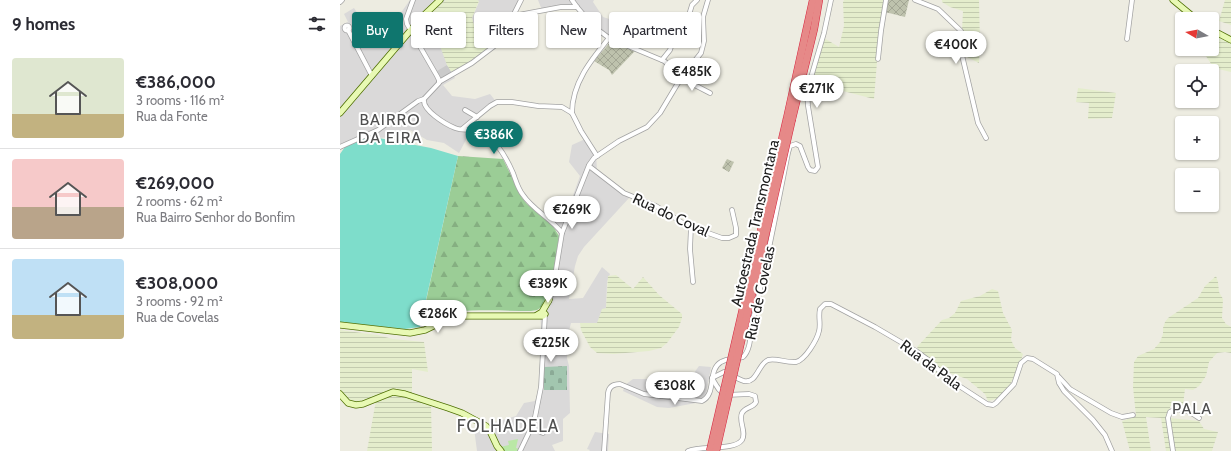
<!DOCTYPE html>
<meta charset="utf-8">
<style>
:root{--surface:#fff;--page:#f2f2f3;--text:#2b2b33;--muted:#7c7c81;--line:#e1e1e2;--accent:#0f766e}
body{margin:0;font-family:Cabin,sans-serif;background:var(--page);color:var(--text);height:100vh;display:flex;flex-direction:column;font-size:15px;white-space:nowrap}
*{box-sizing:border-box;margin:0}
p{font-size:13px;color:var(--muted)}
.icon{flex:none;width:22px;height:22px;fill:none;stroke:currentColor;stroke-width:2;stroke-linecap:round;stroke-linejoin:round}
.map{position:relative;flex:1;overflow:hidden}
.side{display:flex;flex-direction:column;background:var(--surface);width:340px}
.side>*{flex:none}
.banner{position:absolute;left:12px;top:12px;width:380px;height:36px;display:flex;gap:8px}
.needle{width:26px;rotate:279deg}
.fabs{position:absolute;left:835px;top:12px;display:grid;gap:8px}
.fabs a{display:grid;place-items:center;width:44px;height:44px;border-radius:4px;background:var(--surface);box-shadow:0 1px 3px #0004;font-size:20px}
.price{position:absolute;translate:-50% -34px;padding:0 9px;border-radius:14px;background:#fff;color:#222;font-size:13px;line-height:26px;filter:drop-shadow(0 1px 2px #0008)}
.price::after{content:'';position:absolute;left:50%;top:24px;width:12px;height:9px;margin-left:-6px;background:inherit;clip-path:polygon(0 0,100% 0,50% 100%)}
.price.on{background:var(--accent);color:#fff}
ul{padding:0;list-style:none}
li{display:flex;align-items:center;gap:12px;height:100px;padding:0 12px}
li+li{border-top:1px solid var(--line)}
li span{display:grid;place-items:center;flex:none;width:112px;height:80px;border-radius:4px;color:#555}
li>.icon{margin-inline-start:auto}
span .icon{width:48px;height:48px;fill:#fffc;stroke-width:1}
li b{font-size:17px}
h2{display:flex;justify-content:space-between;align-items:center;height:48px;padding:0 12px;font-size:17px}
.chip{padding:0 14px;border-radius:4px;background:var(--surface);box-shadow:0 1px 3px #0004;font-size:14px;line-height:36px}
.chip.on{background:var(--accent);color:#fff}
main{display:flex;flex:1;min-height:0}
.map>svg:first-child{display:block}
.residential{fill:#dad9d9}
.religious{fill:#cacaca}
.construction{fill:url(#construction-cross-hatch)}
.farmland{fill:url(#farmland-rules)}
.forest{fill:url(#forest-firs)}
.cemetery{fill:url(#cemetery-stones)}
.garden{fill:#bae8a6}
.pitch{fill:#7eddcb}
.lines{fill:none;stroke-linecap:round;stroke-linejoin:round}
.street-casing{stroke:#a3a3a3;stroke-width:5.5}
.secondary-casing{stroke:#507105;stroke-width:7}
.highway-casing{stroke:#d6233e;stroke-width:8}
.street{stroke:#fff;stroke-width:4}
.secondary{stroke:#e8f9b4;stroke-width:5.5}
.highway{stroke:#e68988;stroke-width:7}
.highway-bridge-casing{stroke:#d6233e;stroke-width:8;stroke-linecap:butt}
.highway-bridge{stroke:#e68988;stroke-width:7}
.labels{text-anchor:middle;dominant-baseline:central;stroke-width:4;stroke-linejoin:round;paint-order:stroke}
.street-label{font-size:15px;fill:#1c1c1c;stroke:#fff}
.neighbourhood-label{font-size:16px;letter-spacing:1px;fill:#4f4f4f;stroke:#fff}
.quarter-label{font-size:17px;letter-spacing:1px;fill:#4f4f4f;stroke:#fff}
</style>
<main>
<section class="side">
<h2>9 homes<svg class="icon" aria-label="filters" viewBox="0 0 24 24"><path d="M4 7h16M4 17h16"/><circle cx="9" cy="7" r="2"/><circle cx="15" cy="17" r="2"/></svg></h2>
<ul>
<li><span style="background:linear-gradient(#dfe7d0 70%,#c2b280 0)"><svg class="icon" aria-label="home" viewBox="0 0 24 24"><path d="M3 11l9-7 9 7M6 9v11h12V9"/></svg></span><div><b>€386,000</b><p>3 rooms · 116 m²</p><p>Rua da Fonte</p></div></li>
<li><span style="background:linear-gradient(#f6c9c9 60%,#b9a48a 0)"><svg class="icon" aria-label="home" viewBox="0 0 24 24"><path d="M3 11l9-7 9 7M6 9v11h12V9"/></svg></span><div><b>€269,000</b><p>2 rooms · 62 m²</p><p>Rua Bairro Senhor do Bonfim</p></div></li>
<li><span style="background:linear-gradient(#bfe0f5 70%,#c2b280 0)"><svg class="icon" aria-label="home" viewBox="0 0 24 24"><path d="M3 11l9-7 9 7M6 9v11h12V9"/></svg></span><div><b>€308,000</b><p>3 rooms · 92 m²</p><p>Rua de Covelas</p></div></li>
</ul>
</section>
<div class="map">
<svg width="891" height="451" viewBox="0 0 891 451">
<defs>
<pattern id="construction-cross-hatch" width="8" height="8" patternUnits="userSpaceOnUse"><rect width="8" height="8" fill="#bec2ad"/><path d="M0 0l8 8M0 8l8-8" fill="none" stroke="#a3a694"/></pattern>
<pattern id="farmland-rules" width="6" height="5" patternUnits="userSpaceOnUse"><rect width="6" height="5" fill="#e4edcc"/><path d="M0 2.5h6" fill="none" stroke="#c3cbaf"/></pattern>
<pattern id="forest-firs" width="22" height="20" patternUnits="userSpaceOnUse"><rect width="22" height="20" fill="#9bcd96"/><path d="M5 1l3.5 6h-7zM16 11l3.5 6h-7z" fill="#85af81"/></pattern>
<pattern id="cemetery-stones" width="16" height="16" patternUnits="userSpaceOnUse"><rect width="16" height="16" fill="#a2c6af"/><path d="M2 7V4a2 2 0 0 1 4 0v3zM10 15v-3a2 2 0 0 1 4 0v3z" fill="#8baa96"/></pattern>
</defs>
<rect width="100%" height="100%" fill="#edece1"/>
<g class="residential">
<polygon points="70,0 106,0 99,6 107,65 115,78 103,85 112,96 135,99 150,94 158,104 128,124 129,134 119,153 104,143 87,140 70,130 52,137 39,138 31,140 29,135 0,148 0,26 8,22 4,14 14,8 32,36 55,21"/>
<polygon points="137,0 183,0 178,7 168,30 155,30 137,36 132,18 139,2"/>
<polygon points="198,0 254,0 253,2 263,17 279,22 290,32 283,46 261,35 250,26 235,8 202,10"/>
<polygon points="243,140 249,140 256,150 257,173 267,183 289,198 244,247 238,256 235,266 229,299 243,298 262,267 270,274 267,282 266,312 258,328 241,323 231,323 229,331 227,358 229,366 230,413 223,419 223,441 212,445 215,451 137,451 134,428 176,416 184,403 195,401 199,389 202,346 200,309 204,304 211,289 219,239 218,232 213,226 220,213 231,201 240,176 229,162 232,145"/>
<polygon points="359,366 371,367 366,396 361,402 329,408 317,407 283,391 285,385 293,379 307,379 333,385 342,384 349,380"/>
<polygon points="255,432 269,434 268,451 249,451 250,450 247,449"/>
</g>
<polygon class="religious" points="107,65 112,73 102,79 97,71"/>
<g class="construction">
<polygon points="548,0 569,0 565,17 545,12"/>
<polygon points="271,41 295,51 272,75 269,70 254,61"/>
<polygon points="387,159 394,162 389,172 382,168"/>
</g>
<g class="farmland">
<polygon points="106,0 137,0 139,1 132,18 137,36 155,30 158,42 143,54 112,73 107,65 100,46 90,14"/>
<polygon points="504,0 543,0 544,3 539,37 534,99 472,83 484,38 499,47 504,26 503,2"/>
<polygon points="602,0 639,0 640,45 639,63 627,57 621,50 623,11 610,7 602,2"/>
<polygon points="885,0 891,0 891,25 879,21"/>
<polygon points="872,33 891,43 891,72 874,68 861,49 872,49"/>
<polygon points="738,88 776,93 772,118 748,119 749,103 736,102"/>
<polygon points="276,275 293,289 303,277 319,295 342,314 342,318 339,327 327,343 321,348 309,351 274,354 257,353 250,347 241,330 240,323 257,323 262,309 266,308 268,276"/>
<polygon points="876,276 878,282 879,292 883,299 882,318 886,324 891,327 891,353 885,352 877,353 869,362 866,376 859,386 853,390 845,389 843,405 830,406 830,418 859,421 864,429 878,432 872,451 826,451 821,418 806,417 811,451 790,451 782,421 791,418 796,416 793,387 794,362 798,356 814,349 820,342 823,334 823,328 825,322 828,318 858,298 865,286"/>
<polygon points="652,289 658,291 663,313 672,330 671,340 675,348 683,354 679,366 669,387 660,398 648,401 645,394 627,379 610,373 598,376 577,347 602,320 609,318 615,313 621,301 640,296"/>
<polygon points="0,330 37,335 53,339 84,342 88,372 72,369 72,394 56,391 24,402 11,403 0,392"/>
<polygon points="55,394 91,404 92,451 27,451 36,400"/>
</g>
<path class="forest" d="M 118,156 L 163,159 L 182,198 L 187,204 L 213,226 L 219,236 L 218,243 L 211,289 L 202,307 L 197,310 L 191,311 C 166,311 140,309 115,312 C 103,314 95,321 82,319 Z"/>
<polygon class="cemetery" points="227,366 227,390 204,390 204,367"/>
<polygon class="garden" points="178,439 176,448 180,449 180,451 163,451 160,447 169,445 168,441"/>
<polygon class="pitch" points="29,135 31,140 39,138 91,148 118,156 80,327 65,329 0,322 0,154 7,144"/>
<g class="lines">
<g class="street-casing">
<g id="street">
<polyline points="232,0 237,7 253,26 269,38 324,61 334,69 341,78 370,93"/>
<polyline points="575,0 598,9 621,31 621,51 638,123 646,138"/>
<polyline points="0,2 2,0"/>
<polyline points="173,16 221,7 237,7"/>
<circle cx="7" cy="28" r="2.5"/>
<polyline points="8,30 32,76"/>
<polyline points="787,39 792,0"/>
<polyline points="538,59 541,31 546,0"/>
<polyline points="322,60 330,50 335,34 348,18 352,5 357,0"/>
<polyline points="99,82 132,63 157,44 164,34 181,0"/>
<path d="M 84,99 C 82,110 105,124 115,128 C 125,132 133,127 145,134 C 158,143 167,159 173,173 C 176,181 178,189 183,195 C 193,210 212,219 222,233"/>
<polyline points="125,110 137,117"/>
<path d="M 232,113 C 232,83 251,60 269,38"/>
<polyline points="122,129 150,106 157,102 172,102 198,106 222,107 232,113 241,131 257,156"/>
<polyline points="0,147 38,130 78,101 84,99 99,83 99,80 97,76 67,24 66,19 73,0"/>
<polyline points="249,166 284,193 316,206 346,225 382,238 389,238 396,235 396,228 392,210"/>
<polyline points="351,227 350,249 353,282"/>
<polyline points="209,302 213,288 222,233 249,165 254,158 279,141 307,127 320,113 341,78 361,53 364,41 363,17 368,0"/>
<polyline points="719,377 730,389 771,413 782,417 793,415"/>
<path d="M 372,378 L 384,372 C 391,374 397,379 404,381 C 417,384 418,364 428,360 C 437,358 447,363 456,362 C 465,360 477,340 479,331 C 481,324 478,316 480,309 L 485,304 L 491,304 L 535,327 L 576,351 L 587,359 L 607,378 L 647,404 L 653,405 L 656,403 L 674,384 L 681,363 L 687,358 L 693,359 L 717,374 L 719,383 L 724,391 L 753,420 L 765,435 L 772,451"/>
<polyline points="191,428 203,433"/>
<polyline points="180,451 194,422 201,387 205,314"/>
<path d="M 264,451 L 268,393 C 269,386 274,384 280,384 L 304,394 L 362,401 C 377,394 367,370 381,362 C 387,358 396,359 403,357 C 412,349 410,330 413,319 C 427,264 437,208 448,153 L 450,146 L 456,144 L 460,146 L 468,167 L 470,170 L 475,171 L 478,167 L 468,106 L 467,91 L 484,33 L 491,0"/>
<path d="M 348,451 C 361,445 394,451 402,440 C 407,432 398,421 402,413 C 405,407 413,408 416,402 L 415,396 L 409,394 L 386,395 C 379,392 376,385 372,378"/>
<path d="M 833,451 L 828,418 L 830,412 C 839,406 851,412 859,418"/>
</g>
</g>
<g class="secondary-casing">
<g id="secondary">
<polyline points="833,0 856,19"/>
<polyline points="872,30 891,40"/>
<polyline points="0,113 82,17 100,0"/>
<polyline points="197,315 202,312 209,300"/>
<polyline points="0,325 70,333 85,330 110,318 123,316 203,316 205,314"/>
<polyline points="0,394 8,403 16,405 23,404 53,392 65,394 108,408 122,413 146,426 150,431 157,446 161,451"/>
</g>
</g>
<g class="highway-casing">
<g id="highway">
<polyline points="447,118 473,0"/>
<polyline points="452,119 474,29 479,0"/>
</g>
</g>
<use href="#street" class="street"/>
<use href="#secondary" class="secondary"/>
<use href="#highway" class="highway"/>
<g class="highway-bridge-casing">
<g id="highway-bridge">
<polyline points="370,451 447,118"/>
<polyline points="376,451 452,119"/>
</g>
</g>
<use href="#highway-bridge" class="highway-bridge"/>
</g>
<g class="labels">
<g class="street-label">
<text transform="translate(331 215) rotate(25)">Rua do Coval</text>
<text transform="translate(415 223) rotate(-77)">Autoestrada Transmontana</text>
<text transform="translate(420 293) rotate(-78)">Rua de Covelas</text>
<text transform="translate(591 365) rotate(37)">Rua da Pala</text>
</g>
<g class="neighbourhood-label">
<text x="50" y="119">BAIRRO<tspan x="50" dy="18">DA EIRA</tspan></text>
<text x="852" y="408">PALA</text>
</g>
<g class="quarter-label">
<text x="168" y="426">FOLHADELA</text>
</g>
</g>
</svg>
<div class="fabs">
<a><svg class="needle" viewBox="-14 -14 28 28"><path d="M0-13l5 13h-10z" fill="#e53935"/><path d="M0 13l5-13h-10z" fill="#7c7c81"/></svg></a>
<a><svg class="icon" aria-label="locate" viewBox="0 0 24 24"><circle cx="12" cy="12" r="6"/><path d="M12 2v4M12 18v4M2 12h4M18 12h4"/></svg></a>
<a>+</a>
<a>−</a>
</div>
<b class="price" style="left:616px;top:65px">€400K</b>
<b class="price" style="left:352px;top:92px">€485K</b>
<b class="price" style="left:477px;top:109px">€271K</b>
<b class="price on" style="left:154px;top:155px">€386K</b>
<b class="price" style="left:232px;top:230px">€269K</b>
<b class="price" style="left:208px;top:304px">€389K</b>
<b class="price" style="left:98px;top:334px">€286K</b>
<b class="price" style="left:211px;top:363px">€225K</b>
<b class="price" style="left:335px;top:406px">€308K</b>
<div class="banner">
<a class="chip on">Buy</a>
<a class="chip">Rent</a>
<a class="chip">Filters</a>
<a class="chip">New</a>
<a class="chip">Apartment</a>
</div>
</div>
</main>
